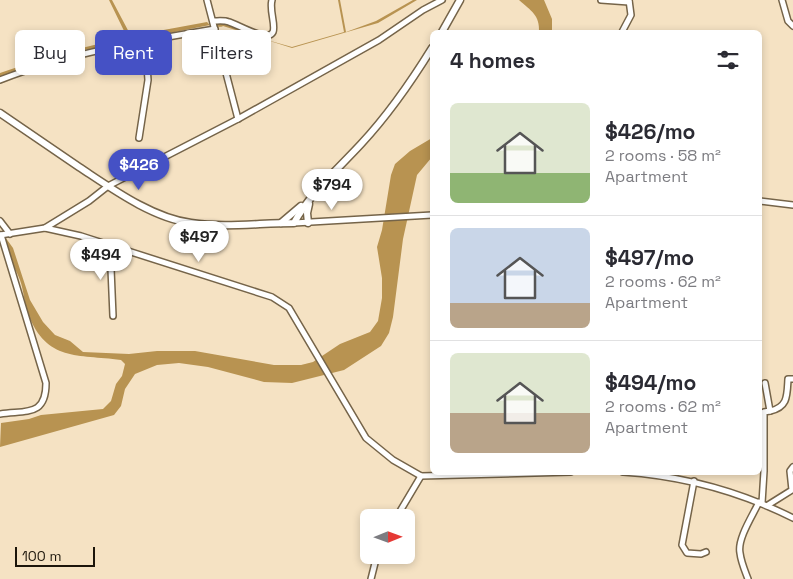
<!DOCTYPE html>
<meta charset="utf-8">
<style>
:root{--surface:#fff;--page:#f2f2f3;--text:#2b2b33;--muted:#7c7c81;--line:#e1e1e2;--accent:#4551c5}
body{margin:0;font-family:"Space Grotesk",sans-serif;background:var(--page);color:var(--text);height:100vh;display:flex;flex-direction:column;font-size:19px;white-space:nowrap}
*{box-sizing:border-box;margin:0}
p{font-size:16px;color:var(--muted)}
.icon{flex:none;width:28px;height:28px;fill:none;stroke:currentColor;stroke-width:2;stroke-linecap:round;stroke-linejoin:round}
.map{position:relative;flex:1;overflow:hidden}
.side{position:absolute;left:430px;top:30px;width:332px;height:445px;display:flex;flex-direction:column;background:var(--surface);border-radius:8px;box-shadow:0 2px 8px #0003}
.side>*{flex:none}
.banner{position:absolute;left:15px;top:30px;width:340px;height:45px;display:flex;gap:10px}
.needle{width:32px;rotate:89deg}
.fabs{position:absolute;left:360px;top:509px;display:grid;gap:10px}
.fabs a{display:grid;place-items:center;width:55px;height:55px;border-radius:8px;background:var(--surface);box-shadow:0 2px 8px #0003;font-size:25px}
.scale{position:absolute;left:15px;bottom:12px;width:80px;box-sizing:border-box;padding-left:5px;border:2px solid #1c150a;border-top:0;font-size:14px;line-height:18px;white-space:nowrap;color:#1c150a;-webkit-text-stroke:4px #f5e2c3;paint-order:stroke}
.price{position:absolute;translate:-50% -42px;padding:0 11px;border-radius:18px;background:#fff;color:#222;font-size:16px;line-height:32px;filter:drop-shadow(0 1px 2px #0008)}
.price::after{content:'';position:absolute;left:50%;top:30px;width:15px;height:11px;margin-left:-8px;background:inherit;clip-path:polygon(0 0,100% 0,50% 100%)}
.price.active{background:var(--accent);color:#fff}
ul{padding:0;list-style:none}
li{display:flex;align-items:center;gap:15px;height:125px;padding:0 20px}
li+li{border-top:1px solid var(--line)}
li span{display:grid;place-items:center;flex:none;width:140px;height:100px;border-radius:8px;color:#555}
li>.icon{margin-inline-start:auto}
span .icon{width:60px;height:60px;fill:#fffc;stroke-width:1}
li b{font-size:21px}
h2{display:flex;justify-content:space-between;align-items:center;height:60px;padding:0 20px;font-size:21px}
.pill{padding:0 18px;border-radius:8px;background:var(--surface);box-shadow:0 2px 8px #0003;font-size:18px;line-height:45px}
.pill.active{background:var(--accent);color:#fff}
.map>svg:first-child{display:block}
.water{fill:#b89351}
.lines{fill:none;stroke-linecap:round;stroke-linejoin:round}
.canal{stroke:#b89351;stroke-width:5.5}
.minor-casing{stroke:#756449;stroke-width:8}
.tertiary-casing{stroke:#756449;stroke-width:9}
.minor{stroke:#fff;stroke-width:5}
.tertiary{stroke:#fff;stroke-width:6}
</style>
<div class="map">
<svg width="793" height="579" viewBox="0 0 793 579">
<rect width="100%" height="100%" fill="#f5e2c3"/>
<g class="water">
<polygon points="109,0 112,0 131,36 207,22 210,25 79,51 0,77 0,73 53,55 127,37"/>
<polygon points="338,0 340,0 346,32 376,21 413,0 417,0 378,23 292,48 223,26 221,24 224,22 267,40 292,47 344,32"/>
<path d="M 519,0 L 544,0 L 552,19 L 552,32 L 539,32 C 540,15 531,11 519,0 Z"/>
<path d="M 432,138 L 432,157 L 417,175 L 403,239 L 393,317 L 389,333 L 381,346 L 344,370 L 292,383 L 264,382 L 208,367 L 179,363 L 157,365 L 135,374 L 125,389 L 121,406 L 114,415 L 0,447 L 1,423 L 29,419 L 41,415 L 103,409 L 111,401 L 116,384 L 122,376 L 125,364 L 121,360 C 77,354 47,362 28,314 C 24,303 24,291 20,280 C 14,264 0,245 0,230 L 13,248 L 30,300 L 43,322 L 55,335 L 70,341 L 83,352 L 129,354 L 157,351 L 195,351 L 274,365 L 301,365 L 313,362 L 340,344 L 370,332 L 378,321 L 382,298 L 382,278 L 377,247 L 382,230 L 391,175 L 395,164 L 410,151 Z"/>
</g>
<g class="lines">
<polyline class="canal" points="217,24 221,24"/>
<g class="minor-casing">
<g id="minor">
<polyline points="207,0 238,119"/>
<polyline points="601,0 629,2"/>
<polyline points="782,0 788,21 793,26"/>
<path d="M 213,21 C 218,21 224,20 229,22 C 237,24 268,43 273,32 C 276,25 269,10 272,0"/>
<polyline points="622,32 631,15 629,0"/>
<path d="M 0,80 C 69,53 142,41 215,29"/>
<polyline points="139,138 148,80 146,52 149,39"/>
<polyline points="760,201 793,205"/>
<polyline points="0,221 10,234"/>
<polyline points="294,223 432,215"/>
<polyline points="45,228 81,236 272,297 289,308 366,438 393,460 421,476 571,472"/>
<polyline points="0,235 45,228 89,201 108,186 238,119 379,40 423,10 442,0"/>
<polyline points="110,245 113,316"/>
<path d="M 770,411 C 788,407 787,396 788,379 L 793,379"/>
<path d="M 0,414 C 26,410 46,417 46,383 L 1,235"/>
<path d="M 623,472 C 683,476 739,491 793,518"/>
<polyline points="694,481 682,545 687,553 701,554 706,552"/>
<polyline points="762,503 764,471 764,412 770,411 765,383"/>
<polyline points="768,505 792,490 790,471 793,467"/>
<polyline points="396,518 421,476"/>
<polyline points="371,579 377,555"/>
<path d="M 748,579 C 745,571 741,562 740,553 C 737,539 753,515 759,502"/>
</g>
</g>
<g class="tertiary-casing">
<g id="tertiary">
<polyline points="442,32 460,0"/>
<path d="M 0,113 C 26,131 53,149 79,167 C 111,188 152,218 191,223 C 225,228 260,223 294,223 C 311,192 338,169 361,144 C 389,114 411,82 432,48"/>
<polyline points="281,223 301,206"/>
<polyline points="308,223 307,213 309,204"/>
</g>
</g>
<use href="#minor" class="minor"/>
<use href="#tertiary" class="tertiary"/>
</g>
</svg>
<div class="fabs">
<a><svg class="needle" viewBox="-14 -14 28 28"><path d="M0-13l5 13h-10z" fill="#e53935"/><path d="M0 13l5-13h-10z" fill="#7c7c81"/></svg></a>
</div>
<div class="scale">100 m</div>
<b class="price active" style="left:139px;top:191px">$426</b>
<b class="price" style="left:332px;top:211px">$794</b>
<b class="price" style="left:199px;top:263px">$497</b>
<b class="price" style="left:101px;top:281px">$494</b>
<div class="banner">
<a class="pill">Buy</a>
<a class="pill active">Rent</a>
<a class="pill">Filters</a>
</div>
<section class="side">
<h2>4 homes<svg class="icon" aria-label="filters" viewBox="0 0 24 24"><path d="M4 7h16M4 17h16"/><circle cx="9" cy="7" r="2"/><circle cx="15" cy="17" r="2"/></svg></h2>
<ul>
<li><span style="background:linear-gradient(#dfe7d0 70%,#8fb573 0)"><svg class="icon" aria-label="home" viewBox="0 0 24 24"><path d="M3 11l9-7 9 7M6 9v11h12V9"/></svg></span><div><b>$426/mo</b><p>2 rooms · 58 m²</p><p>Apartment</p></div></li>
<li><span style="background:linear-gradient(#c9d6e8 75%,#b9a48a 0)"><svg class="icon" aria-label="home" viewBox="0 0 24 24"><path d="M3 11l9-7 9 7M6 9v11h12V9"/></svg></span><div><b>$497/mo</b><p>2 rooms · 62 m²</p><p>Apartment</p></div></li>
<li><span style="background:linear-gradient(#dfe7d0 60%,#b9a48a 0)"><svg class="icon" aria-label="home" viewBox="0 0 24 24"><path d="M3 11l9-7 9 7M6 9v11h12V9"/></svg></span><div><b>$494/mo</b><p>2 rooms · 62 m²</p><p>Apartment</p></div></li>
</ul>
</section>
</div>
